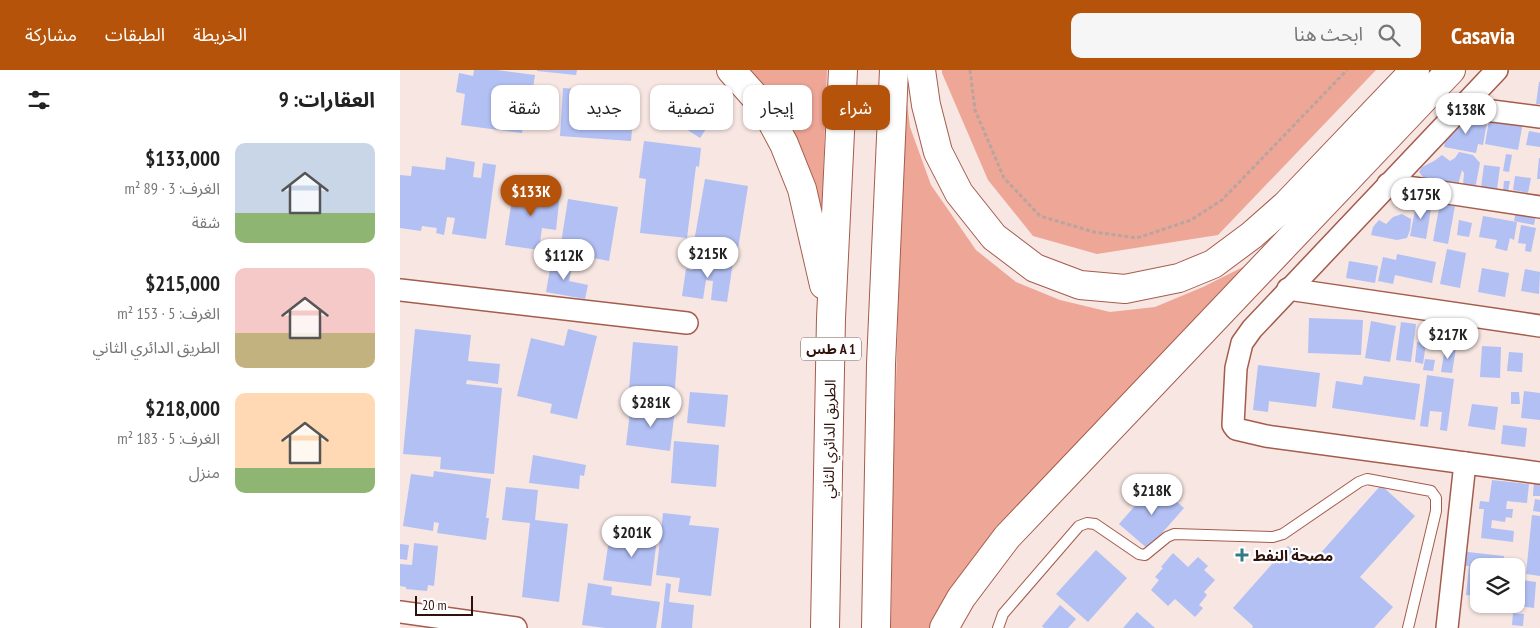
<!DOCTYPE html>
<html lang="ar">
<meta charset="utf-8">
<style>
:root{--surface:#fff;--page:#f6f6f6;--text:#222;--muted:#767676;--accent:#b45309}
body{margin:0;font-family:"PT Sans Narrow","Noto Sans Arabic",sans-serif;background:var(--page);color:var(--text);direction:rtl;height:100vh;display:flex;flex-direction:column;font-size:19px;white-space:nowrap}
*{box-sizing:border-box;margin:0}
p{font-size:16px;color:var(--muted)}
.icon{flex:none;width:28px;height:28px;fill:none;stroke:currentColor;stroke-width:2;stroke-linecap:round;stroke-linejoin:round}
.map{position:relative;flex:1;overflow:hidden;direction:ltr}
.drawer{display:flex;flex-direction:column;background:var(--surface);width:400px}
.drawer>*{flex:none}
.top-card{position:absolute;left:15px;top:15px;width:475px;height:45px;direction:rtl;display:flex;gap:10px}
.buttons{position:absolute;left:1070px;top:488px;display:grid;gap:10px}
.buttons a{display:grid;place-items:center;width:55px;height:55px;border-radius:10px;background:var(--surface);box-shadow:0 1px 4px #0004;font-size:25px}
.scale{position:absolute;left:15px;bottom:12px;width:58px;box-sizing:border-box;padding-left:5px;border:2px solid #2f120c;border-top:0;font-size:14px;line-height:18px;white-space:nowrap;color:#2f120c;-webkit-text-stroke:4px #fff;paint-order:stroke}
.price{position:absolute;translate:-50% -42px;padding:0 11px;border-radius:18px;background:#fff;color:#222;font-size:16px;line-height:32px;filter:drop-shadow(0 1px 2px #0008)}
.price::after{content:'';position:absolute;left:50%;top:30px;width:15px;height:11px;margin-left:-8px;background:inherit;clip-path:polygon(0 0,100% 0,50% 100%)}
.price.on{background:var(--accent);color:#fff}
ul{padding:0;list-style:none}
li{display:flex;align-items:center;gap:15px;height:125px;padding:0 25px}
li span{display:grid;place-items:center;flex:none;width:140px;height:100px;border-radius:10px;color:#555}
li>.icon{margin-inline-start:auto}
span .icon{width:60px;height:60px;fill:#fffc;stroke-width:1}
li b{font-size:21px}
h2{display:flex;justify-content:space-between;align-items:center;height:60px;padding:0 25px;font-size:21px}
.chip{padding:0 18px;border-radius:10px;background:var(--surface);box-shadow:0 1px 4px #0004;font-size:18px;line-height:45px}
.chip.on{background:var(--accent);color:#fff}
header{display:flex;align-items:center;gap:30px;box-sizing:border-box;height:70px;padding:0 25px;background:var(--accent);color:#fff}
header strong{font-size:24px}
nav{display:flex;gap:28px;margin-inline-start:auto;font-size:18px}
.search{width:350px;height:45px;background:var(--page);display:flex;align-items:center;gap:12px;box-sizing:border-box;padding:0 18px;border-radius:10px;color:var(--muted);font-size:19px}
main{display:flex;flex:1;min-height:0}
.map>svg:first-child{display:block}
.green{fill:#eea696}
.building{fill:#b2c0f4}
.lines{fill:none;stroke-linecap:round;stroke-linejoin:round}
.service-casing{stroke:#a45c4c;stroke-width:12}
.minor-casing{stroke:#a45c4c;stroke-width:24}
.trunk-casing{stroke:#a45c4c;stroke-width:30}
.path{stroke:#b9a4a0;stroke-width:3;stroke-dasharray:4 2.5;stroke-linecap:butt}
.service{stroke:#fff;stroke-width:10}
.minor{stroke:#fff;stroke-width:21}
.trunk{stroke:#fff;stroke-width:28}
.poi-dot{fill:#347987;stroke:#fff;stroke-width:2}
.labels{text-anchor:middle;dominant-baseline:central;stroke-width:4.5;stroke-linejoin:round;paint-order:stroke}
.shield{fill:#fff;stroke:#6d5955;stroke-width:1}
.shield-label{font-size:14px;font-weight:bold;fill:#2f120c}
.street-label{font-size:15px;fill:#2f120c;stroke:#fff}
.poi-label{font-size:15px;font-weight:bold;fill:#2f120c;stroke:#fff;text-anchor:start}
</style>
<header>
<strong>Casavia</strong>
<div class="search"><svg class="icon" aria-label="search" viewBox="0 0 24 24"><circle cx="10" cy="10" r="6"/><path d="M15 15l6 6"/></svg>ابحث هنا</div>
<nav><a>الخريطة</a><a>الطبقات</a><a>مشاركة</a></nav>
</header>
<main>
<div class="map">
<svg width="1140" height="558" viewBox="0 0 1140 558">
<rect width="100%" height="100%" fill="#f7e6e2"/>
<g class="green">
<polygon points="337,0 427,0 421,163"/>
<polygon points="542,0 976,0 818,165 697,184 633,166 588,110 542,3"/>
<polygon points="505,16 510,57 531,115 576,180 616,212 660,230 710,242 755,237 803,217 851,193 548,533 530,558 491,558 493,411"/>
</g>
<g class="building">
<polygon points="74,0 97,0 135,5 131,31 123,30 122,36 126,37 122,63 61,55 65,24 56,22 59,3 73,6"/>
<polygon points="137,0 177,0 176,5 137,1"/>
<polygon points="1139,12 1140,12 1140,34 1136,34"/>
<polygon points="163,18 235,24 231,71 160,66"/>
<polygon points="271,21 290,29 295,25 312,35 303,52 308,56 300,68 252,37 257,29 262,31"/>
<polygon points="1090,45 1123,52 1118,80 1085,74"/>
<polygon points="1055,47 1087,52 1083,75 1078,74 1076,83 1044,77 1047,61"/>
<polygon points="1129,61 1140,63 1140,77 1126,75"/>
<polygon points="244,71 301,78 299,97 296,96 287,168 240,163 246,109 239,108"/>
<polygon points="1059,82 1073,85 1080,93 1075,119 1063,116 1064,103 1062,100 1058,115 1050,115 1045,111 1040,113 1034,110 1024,108 1019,102 1022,97 1034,91 1042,85 1050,91 1055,88"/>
<polygon points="1106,84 1112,85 1109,102 1103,101"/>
<polygon points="46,87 75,92 73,107 81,108 83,93 96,95 86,169 52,164 55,148 47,147 44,165 36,163 37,158 22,156 21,161 0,158 0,105 11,106 12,96 45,100"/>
<polygon points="1139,88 1140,88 1140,109 1137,109"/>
<polygon points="1084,95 1100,97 1097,119 1081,117"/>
<polygon points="1115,106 1131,108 1128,123 1113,120"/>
<polygon points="305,109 348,116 338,179 294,172"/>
<polygon points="1104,111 1110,111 1108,122 1103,121"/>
<polygon points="114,116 160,123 156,160 142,158 139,180 105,175"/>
<polygon points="168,129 218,137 209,191 178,185 177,188 159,186"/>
<polygon points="1017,130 1032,133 1026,169 1010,166"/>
<polygon points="1040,133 1055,136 1048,174 1033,171"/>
<polygon points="1116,141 1136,144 1134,155 1114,151"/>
<polygon points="1002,144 1011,149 1010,160 1007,168 997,170 971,165 973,157 979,150 986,154 993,147"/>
<polygon points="1083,146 1117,152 1114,170 1110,168 1107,181 1095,178 1097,170 1079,167"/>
<polygon points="1059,150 1072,153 1069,167 1057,165"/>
<polygon points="1121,155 1136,158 1131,182 1125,181 1126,174 1118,173"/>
<polygon points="1047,179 1066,183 1060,218 1040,214"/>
<polygon points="997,184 1036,192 1032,213 995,205 993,214 978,211 983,187 996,190"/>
<polygon points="152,188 173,192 169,211 188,215 185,229 146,222"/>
<polygon points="295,188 333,192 327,232 311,230 313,211 306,210 303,229 282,226 286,199 293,200"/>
<polygon points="949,191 978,196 975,213 946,208"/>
<polygon points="1082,198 1109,203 1105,227 1078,222"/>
<polygon points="1125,199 1140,202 1139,224 1121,221"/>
<polygon points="909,248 963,250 961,285 908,283"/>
<polygon points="971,251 996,256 990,292 965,288"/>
<polygon points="1001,252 1016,254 1011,292 996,290"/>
<polygon points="15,259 71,265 68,291 100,294 98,314 67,310 66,314 102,318 94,404 40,399 41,387 3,384"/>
<polygon points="168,259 197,266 177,349 150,343 152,334 117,326 131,268 164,276"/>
<polygon points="1045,263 1059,264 1057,274 1043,272"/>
<polygon points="233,272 278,276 274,332 243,329 243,332 228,331"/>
<polygon points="1017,272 1026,273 1023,294 1015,292"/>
<polygon points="1082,276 1101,277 1100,308 1080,307"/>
<polygon points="1045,277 1056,278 1052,303 1041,302"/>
<polygon points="1109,282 1123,283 1122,302 1107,301"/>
<polygon points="1025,289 1035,290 1033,301 1023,300"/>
<polygon points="858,295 920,303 916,337 869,331 868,342 853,340"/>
<polygon points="1027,305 1054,309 1047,361 1040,360 1042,342 1030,341 1028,357 1020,356"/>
<polygon points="964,306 1020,314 1015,350 932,338 936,311 962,315"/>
<polygon points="1124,321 1140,323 1140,350 1121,348"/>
<polygon points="290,322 328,325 325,357 287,353"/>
<polygon points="1111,322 1119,322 1120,334 1111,334"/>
<polygon points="1072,334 1098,337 1095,360 1068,356"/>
<polygon points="245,335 275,339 270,381 226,375 230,342 244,344"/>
<polygon points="1103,355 1127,358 1125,377 1101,374"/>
<polygon points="274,371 319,375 316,417 271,413"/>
<polygon points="133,385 186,395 184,406 180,405 179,419 129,413"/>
<polygon points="34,401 91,409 86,448 89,448 86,470 37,463 39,453 34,452 33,461 3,456 11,404 33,407"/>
<polygon points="1092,410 1129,414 1127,433 1107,431 1106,439 1113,439 1112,448 1106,447 1105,452 1092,450 1091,458 1114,461 1113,472 1081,468 1084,439 1079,439 1080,431 1089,432"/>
<polygon points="1134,410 1140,411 1140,426 1133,426"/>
<polygon points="755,413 784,438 748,479 719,454"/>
<polygon points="981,415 1015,446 960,507 993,537 974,558 852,558 853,556 833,538 888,476 910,495"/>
<polygon points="106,417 138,420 135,450 168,454 159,532 122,527 130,453 102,450"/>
<polygon points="1135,429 1140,430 1140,442 1133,441"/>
<polygon points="263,443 291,446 289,455 319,458 311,526 278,522 280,508 256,505"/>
<polygon points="1132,445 1140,446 1140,506 1126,504"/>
<polygon points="223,456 258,461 251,516 203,510 208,476 220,477"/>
<polygon points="14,473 38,476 34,516 28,515 27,521 6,519 6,517 0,516 0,494 12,495"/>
<polygon points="0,474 9,475 7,490 0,489"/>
<polygon points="696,480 727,508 688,552 656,524"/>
<polygon points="1059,481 1104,486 1103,496 1079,496 1079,526 1066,525 1069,496 1058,495"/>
<polygon points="773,483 788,497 798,487 808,496 804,500 815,510 804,522 807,525 799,535 803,538 795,547 775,529 768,536 751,520 759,510 755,507 763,498 761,497"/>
<polygon points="1122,510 1136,512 1134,538 1119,536"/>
<polygon points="188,513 212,517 211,525 260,532 256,558 206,558 182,555"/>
<polygon points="266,513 271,514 269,532 294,535 292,558 261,558"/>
<polygon points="660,535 676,549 668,558 644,558 642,556"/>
<polygon points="737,542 755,558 723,558"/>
<polygon points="1113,543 1124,544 1123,556 1112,555"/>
</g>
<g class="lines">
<g class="service-casing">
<polyline id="service" points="598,558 603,544 679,456 687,453 695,454 739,484 745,485 767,467 774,464 873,467 883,464 959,412 967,409 1031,421 1036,428 1036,441 1008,558"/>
</g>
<g class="minor-casing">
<g id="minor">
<polyline points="1097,0 852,259 842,273 836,298 833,355 836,359 866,366 1140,403"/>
<polyline points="1061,37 1140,47"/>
<polyline points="988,114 1140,137"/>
<polyline points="888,219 1140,256"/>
<polyline points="0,220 287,253"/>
<polyline points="0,542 116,558"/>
<polyline points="1047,558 1065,393"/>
</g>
</g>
<g class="trunk-casing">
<g id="trunk">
<polyline points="331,0 364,37 384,74 402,119 424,215"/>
<polyline points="521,0 526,35 538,82 559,123 594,167 635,198 680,215 725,219 779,208 813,194 852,165 886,135 1015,0"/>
<polyline points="425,558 431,248 443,0"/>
<polyline points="476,558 481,294 494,0"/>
<polyline points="544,558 561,528 607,467 1051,0"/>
</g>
</g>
<polyline class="path" points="570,0 575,40 604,108 640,146 694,162 737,168 791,150 822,130 947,0"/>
<use href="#service" class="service"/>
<use href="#minor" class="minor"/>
<use href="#trunk" class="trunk"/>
</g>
<path class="poi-dot" d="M839.5 477.5h5v5h5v5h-5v5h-5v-5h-5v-5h5z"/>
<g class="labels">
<rect class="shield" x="401" y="267.5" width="60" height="23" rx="4"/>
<g class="shield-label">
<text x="431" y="279">طس A 1</text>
</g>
<g class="street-label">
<text transform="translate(429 369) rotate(-89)">الطريق الدائري الثاني</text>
</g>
<g class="poi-label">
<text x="853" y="485">مصحة النفط</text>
</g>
</g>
</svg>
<div class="buttons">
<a><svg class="icon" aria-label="layers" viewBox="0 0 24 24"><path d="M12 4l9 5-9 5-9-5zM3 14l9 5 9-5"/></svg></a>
</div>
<div class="scale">20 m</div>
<b class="price" style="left:1066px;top:65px">$138K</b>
<b class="price on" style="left:131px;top:147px">$133K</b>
<b class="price" style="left:1021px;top:150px">$175K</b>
<b class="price" style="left:308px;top:209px">$215K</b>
<b class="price" style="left:164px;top:211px">$112K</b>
<b class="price" style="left:1048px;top:290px">$217K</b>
<b class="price" style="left:251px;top:358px">$281K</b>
<b class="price" style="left:752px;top:446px">$218K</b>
<b class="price" style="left:232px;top:488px">$201K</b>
<div class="top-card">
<a class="chip on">شراء</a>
<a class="chip">إيجار</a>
<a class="chip">تصفية</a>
<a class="chip">جديد</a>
<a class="chip">شقة</a>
</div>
</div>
<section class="drawer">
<h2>العقارات: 9<svg class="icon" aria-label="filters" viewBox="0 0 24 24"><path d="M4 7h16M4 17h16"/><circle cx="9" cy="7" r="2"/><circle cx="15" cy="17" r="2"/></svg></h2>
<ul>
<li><span style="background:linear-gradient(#c9d6e8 70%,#8fb573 0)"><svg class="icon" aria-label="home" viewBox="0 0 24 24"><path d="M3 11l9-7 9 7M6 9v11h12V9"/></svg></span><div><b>$133,000</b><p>الغرف: 3 · 89 m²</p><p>شقة</p></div></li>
<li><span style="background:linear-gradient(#f6c9c9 65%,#c2b280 0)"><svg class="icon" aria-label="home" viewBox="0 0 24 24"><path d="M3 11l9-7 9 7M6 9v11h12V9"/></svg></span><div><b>$215,000</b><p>الغرف: 5 · 153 m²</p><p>الطريق الدائري الثاني</p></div></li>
<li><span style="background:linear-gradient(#ffd9b3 75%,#8fb573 0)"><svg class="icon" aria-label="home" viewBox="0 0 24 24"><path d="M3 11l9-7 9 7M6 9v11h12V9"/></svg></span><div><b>$218,000</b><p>الغرف: 5 · 183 m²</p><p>منزل</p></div></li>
</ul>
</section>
</main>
